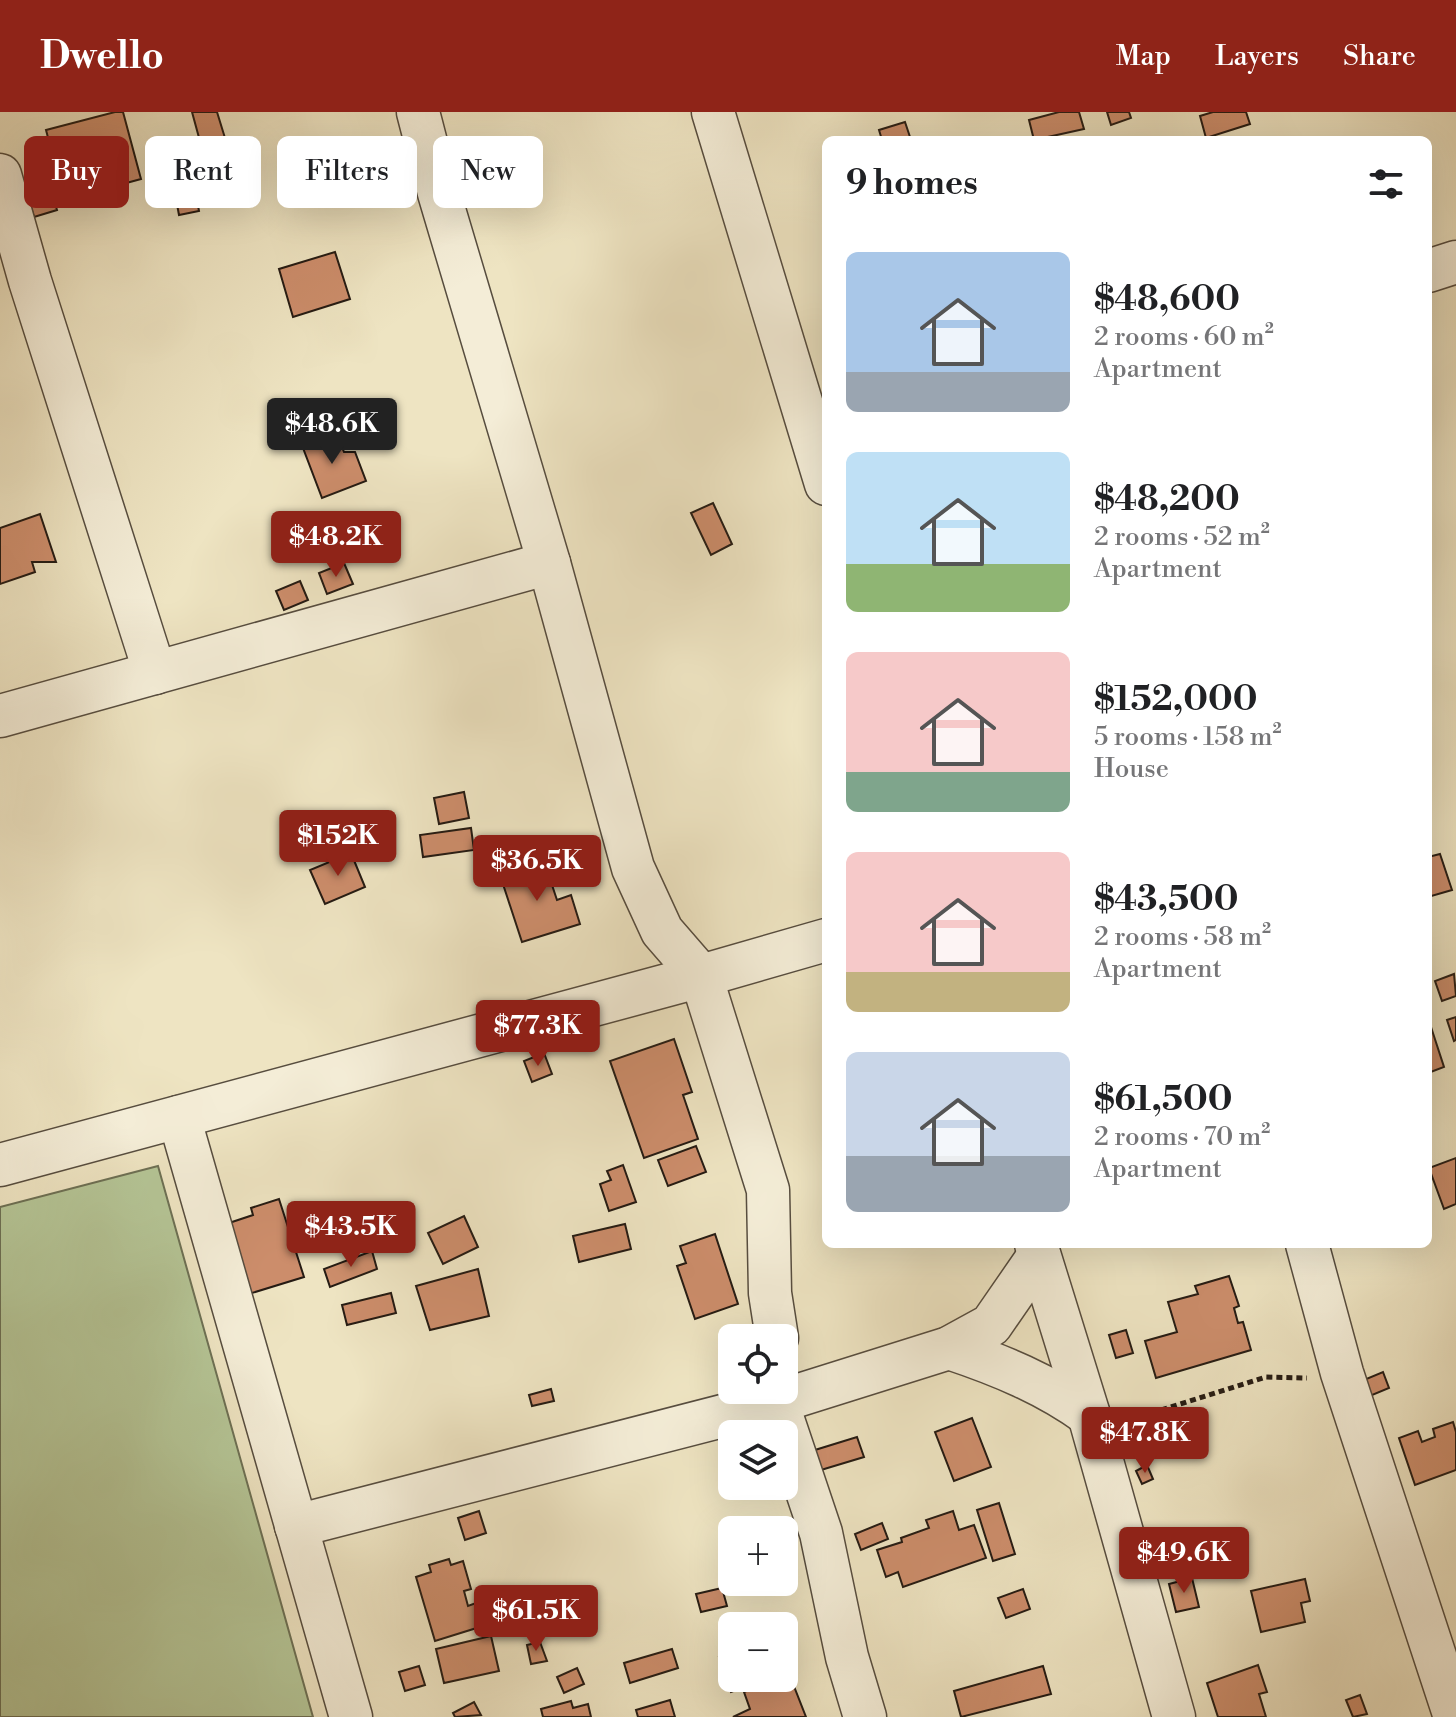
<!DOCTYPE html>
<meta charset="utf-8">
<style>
:root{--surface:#fff;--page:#f2f2f2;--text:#202124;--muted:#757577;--accent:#8f2418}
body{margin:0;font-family:"Libre Bodoni",serif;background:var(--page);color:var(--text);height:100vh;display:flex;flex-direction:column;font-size:30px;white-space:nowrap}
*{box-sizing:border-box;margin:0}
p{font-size:26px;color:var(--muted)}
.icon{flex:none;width:44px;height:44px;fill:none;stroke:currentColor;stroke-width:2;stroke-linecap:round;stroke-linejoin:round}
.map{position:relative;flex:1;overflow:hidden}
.drawer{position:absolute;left:822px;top:24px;width:610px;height:1112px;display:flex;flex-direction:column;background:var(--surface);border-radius:12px;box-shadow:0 8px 32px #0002}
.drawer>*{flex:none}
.hud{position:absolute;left:24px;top:24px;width:678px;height:72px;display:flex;gap:16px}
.buttons{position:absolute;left:718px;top:1212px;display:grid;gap:16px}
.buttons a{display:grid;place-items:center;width:80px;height:80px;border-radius:12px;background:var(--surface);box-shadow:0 8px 32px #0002;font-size:40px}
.price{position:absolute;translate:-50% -68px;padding:0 18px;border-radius:8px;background:var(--accent);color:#fff;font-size:26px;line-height:52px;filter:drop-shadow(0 2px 4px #0008)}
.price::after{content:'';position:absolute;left:50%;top:48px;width:24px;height:18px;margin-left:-12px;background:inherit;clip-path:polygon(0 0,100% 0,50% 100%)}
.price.selected{background:#222;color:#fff}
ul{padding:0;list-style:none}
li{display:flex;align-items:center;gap:24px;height:200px;padding:0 24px}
li span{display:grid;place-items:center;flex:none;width:224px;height:160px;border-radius:12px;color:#555}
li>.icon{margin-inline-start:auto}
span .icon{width:96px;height:96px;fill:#fffc;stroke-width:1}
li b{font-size:34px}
h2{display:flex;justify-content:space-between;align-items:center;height:96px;padding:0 24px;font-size:34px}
.tag{padding:0 28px;border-radius:12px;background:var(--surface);box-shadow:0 8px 32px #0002;font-size:28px;line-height:72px}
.tag.selected{background:var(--accent);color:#fff}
header{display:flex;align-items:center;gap:48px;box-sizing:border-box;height:112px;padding:0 40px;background:var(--accent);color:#fff}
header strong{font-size:38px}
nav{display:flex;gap:44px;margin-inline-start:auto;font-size:28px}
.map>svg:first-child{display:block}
.green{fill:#b5c596;stroke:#6d7054;stroke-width:2}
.building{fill:#cc8d6b;stroke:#251b13;stroke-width:2}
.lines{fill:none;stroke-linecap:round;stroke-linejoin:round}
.minor-casing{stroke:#574d3f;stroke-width:45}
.path{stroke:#251b13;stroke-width:5;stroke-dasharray:6 4;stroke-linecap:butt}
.minor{stroke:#f4edd7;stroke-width:42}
</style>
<header>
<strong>Dwello</strong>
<nav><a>Map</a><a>Layers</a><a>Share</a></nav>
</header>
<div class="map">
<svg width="1456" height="1605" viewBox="0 0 1456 1605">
<rect width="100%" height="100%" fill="#eee4c2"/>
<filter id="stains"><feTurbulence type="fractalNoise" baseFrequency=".0025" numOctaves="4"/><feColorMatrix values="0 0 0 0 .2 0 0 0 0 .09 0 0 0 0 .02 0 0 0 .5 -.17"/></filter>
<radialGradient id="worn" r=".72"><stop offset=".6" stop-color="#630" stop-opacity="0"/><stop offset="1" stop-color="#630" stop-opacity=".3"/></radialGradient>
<polygon class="green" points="158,1054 313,1605 0,1605 0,1095"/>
<g class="building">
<polygon points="115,0 123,0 141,67 97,79 89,47 56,56 46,18"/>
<polygon points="192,0 217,0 225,26 201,33"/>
<polygon points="1059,0 1079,0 1084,17 1034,28 1029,8"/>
<polygon points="1107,0 1129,0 1131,6 1111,13"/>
<polygon points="1213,0 1246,0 1250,12 1206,26 1200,4"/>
<polygon points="905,10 911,28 882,28 879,18"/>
<polygon points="180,40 187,58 167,66 158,47"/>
<polygon points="50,75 57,98 34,105 27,82"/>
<polygon points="196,83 199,99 179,103 176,87"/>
<polygon points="335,140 350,187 293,205 279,157"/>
<polygon points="312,323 316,334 338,325 344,340 355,340 366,369 322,386 300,328"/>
<polygon points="713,391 732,432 711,443 691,401"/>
<polygon points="40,402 56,450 32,450 35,460 0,472 0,416"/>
<polygon points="344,451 353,472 327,482 319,461"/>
<polygon points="300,469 308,488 284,498 276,479"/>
<polygon points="464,680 469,706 439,712 434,686"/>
<polygon points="471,716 474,738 423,745 420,723"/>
<polygon points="351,741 365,775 325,792 310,758"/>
<polygon points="1440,742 1452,778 1428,785 1428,745"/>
<polygon points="544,749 557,788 571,783 580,812 522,830 500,763"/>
<polygon points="1454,862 1456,884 1442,889 1435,869"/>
<polygon points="1456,905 1456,928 1454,929 1447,908"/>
<polygon points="1428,912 1430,912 1444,955 1428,961"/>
<polygon points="674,927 692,980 683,983 698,1027 644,1046 610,949"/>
<polygon points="544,941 552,962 532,970 524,949"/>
<polygon points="696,1034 706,1060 668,1074 658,1048"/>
<polygon points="1456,1046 1456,1092 1444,1097 1429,1056"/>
<polygon points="623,1053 636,1090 609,1099 600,1072 611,1068 607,1059"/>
<polygon points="279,1087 304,1165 239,1185 229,1111 253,1103 251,1096"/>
<polygon points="464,1104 478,1135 443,1152 428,1121"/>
<polygon points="625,1112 631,1137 579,1150 573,1124"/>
<polygon points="715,1122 738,1192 695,1207 677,1154 686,1151 680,1134"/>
<polygon points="372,1139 377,1157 330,1175 324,1157"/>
<polygon points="478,1157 489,1204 430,1218 416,1174"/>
<polygon points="1229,1164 1239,1194 1234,1196 1238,1211 1243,1210 1251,1238 1156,1266 1145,1229 1177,1220 1168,1190 1198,1182 1195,1174"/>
<polygon points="391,1181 396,1201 347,1213 342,1193"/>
<polygon points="1126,1218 1133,1241 1116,1246 1109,1223"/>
<polygon points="1383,1260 1389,1276 1365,1286 1359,1270"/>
<polygon points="551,1277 554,1289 532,1294 529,1283"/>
<polygon points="972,1306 991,1355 954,1369 935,1320"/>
<polygon points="1453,1310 1456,1320 1456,1358 1415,1373 1399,1326 1418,1319 1422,1330 1435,1325 1433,1317"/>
<polygon points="857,1325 864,1345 821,1358 815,1338"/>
<polygon points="1147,1353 1153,1367 1142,1372 1136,1359"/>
<polygon points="999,1391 1015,1442 993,1449 977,1398"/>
<polygon points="479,1399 486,1421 465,1428 458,1406"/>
<polygon points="953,1399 959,1418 974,1413 986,1446 903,1475 898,1460 886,1465 877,1438 902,1430 901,1426 929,1416 926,1408"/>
<polygon points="882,1411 888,1427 861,1438 855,1422"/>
<polygon points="449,1447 451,1453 463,1449 471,1477 464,1479 468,1494 476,1491 483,1514 435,1529 416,1465 431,1460 429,1453"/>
<polygon points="1192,1466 1199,1495 1176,1500 1169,1472"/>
<polygon points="1305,1467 1310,1489 1301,1491 1305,1510 1261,1520 1251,1479"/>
<polygon points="722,1476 727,1494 701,1500 696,1482"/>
<polygon points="1023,1477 1030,1497 1006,1506 998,1486"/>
<polygon points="491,1524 499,1559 444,1571 436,1537"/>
<polygon points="540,1530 547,1549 531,1552 527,1533"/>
<polygon points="672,1537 678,1556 630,1571 624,1551"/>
<polygon points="732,1540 732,1566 742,1566 745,1575 731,1580 719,1545"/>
<polygon points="1258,1553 1267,1580 1259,1582 1266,1605 1218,1605 1207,1571"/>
<polygon points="419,1554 425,1573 405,1579 399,1560"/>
<polygon points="1043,1554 1051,1582 961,1605 954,1579"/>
<polygon points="577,1556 584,1572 564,1581 557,1565"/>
<polygon points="788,1559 806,1605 733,1605 750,1597 744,1580 752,1577 747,1566 784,1566 784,1560"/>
<polygon points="1360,1583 1367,1602 1353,1605 1346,1588"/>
<polygon points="670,1588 675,1605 638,1605 636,1598"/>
<polygon points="571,1589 573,1596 588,1592 591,1605 543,1605 541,1597"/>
<polygon points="474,1590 481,1603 455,1605 453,1601"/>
</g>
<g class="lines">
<g class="minor-casing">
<g id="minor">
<polyline points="418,0 439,81 549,451 633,756 662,819 701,864 768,1078 770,1181 777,1226"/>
<polyline points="713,0 826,372"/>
<polyline points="0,63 30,169 155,561"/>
<polyline points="1428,159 1456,150"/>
<polyline points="0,604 549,451"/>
<polyline points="179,1005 351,1605"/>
<polyline points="0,1053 701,864 826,828"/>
<polyline points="1036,1132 1089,1303 1174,1605"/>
<polyline points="1307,1132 1342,1261 1455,1605"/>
<path d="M 949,1236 C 1000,1253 1046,1272 1089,1303"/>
<polyline points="777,1278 777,1290 821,1421 847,1545 865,1605"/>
<polyline points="296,1414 777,1290 949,1236 991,1213 1038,1145"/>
</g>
</g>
<polyline class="path" points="1122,1304 1155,1300 1266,1265 1307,1266"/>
<use href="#minor" class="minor"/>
</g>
<rect width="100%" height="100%" filter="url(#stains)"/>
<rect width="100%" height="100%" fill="url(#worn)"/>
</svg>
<div class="buttons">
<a><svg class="icon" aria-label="locate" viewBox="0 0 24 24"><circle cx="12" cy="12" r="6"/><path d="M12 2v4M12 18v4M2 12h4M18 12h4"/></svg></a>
<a><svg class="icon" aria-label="layers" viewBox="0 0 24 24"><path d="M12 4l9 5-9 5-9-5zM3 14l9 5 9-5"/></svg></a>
<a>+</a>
<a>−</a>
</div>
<b class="price selected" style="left:332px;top:354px">$48.6K</b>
<b class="price" style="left:336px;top:467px">$48.2K</b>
<b class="price" style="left:338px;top:766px">$152K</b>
<b class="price" style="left:537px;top:791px">$36.5K</b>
<b class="price" style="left:538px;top:956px">$77.3K</b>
<b class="price" style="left:351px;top:1157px">$43.5K</b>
<b class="price" style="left:1145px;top:1363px">$47.8K</b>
<b class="price" style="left:1184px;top:1483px">$49.6K</b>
<b class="price" style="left:536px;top:1541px">$61.5K</b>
<div class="hud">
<a class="tag selected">Buy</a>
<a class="tag">Rent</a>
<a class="tag">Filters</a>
<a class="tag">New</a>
</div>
<section class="drawer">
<h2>9 homes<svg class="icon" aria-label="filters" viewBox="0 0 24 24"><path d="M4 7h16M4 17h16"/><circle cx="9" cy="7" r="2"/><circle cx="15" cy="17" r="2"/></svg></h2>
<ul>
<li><span style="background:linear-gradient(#a9c7e8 75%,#9aa5b1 0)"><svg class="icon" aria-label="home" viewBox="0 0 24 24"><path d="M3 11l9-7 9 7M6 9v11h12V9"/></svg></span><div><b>$48,600</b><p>2 rooms · 60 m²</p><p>Apartment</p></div></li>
<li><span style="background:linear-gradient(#bfe0f5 70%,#8fb573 0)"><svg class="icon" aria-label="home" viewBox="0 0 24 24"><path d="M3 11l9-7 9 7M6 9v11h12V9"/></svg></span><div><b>$48,200</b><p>2 rooms · 52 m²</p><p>Apartment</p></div></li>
<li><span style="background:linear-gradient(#f6c9c9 75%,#7fa58c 0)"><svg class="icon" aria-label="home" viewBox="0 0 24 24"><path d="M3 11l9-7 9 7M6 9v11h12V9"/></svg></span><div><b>$152,000</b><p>5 rooms · 158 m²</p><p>House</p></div></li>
<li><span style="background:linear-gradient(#f6c9c9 75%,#c2b280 0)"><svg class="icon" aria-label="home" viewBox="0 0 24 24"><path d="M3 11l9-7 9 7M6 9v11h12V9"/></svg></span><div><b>$43,500</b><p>2 rooms · 58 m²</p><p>Apartment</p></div></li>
<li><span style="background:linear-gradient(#c9d6e8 65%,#9aa5b1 0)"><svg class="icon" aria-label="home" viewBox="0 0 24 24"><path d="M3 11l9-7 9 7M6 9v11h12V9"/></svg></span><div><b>$61,500</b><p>2 rooms · 70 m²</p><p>Apartment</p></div></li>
</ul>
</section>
</div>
